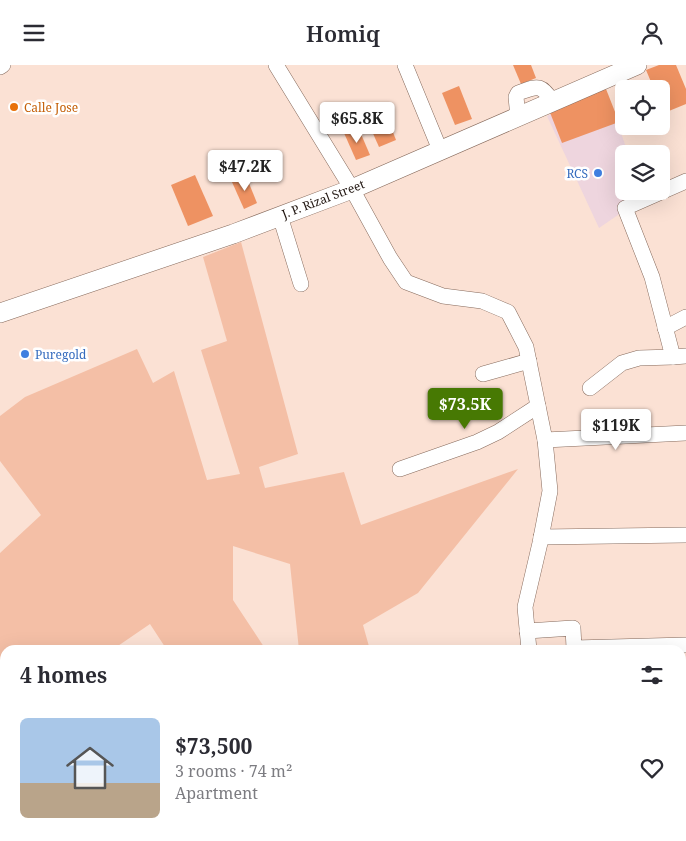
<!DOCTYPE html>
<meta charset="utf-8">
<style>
:root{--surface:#fff;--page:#f2f2f3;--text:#2b2b33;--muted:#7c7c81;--line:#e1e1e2;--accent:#477903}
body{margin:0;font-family:"Noto Serif",serif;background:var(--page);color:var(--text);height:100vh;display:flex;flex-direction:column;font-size:19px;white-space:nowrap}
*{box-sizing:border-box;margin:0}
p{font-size:16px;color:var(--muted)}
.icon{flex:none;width:28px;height:28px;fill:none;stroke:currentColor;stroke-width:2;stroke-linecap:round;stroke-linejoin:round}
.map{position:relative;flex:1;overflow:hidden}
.sheet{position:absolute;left:0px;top:580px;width:686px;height:196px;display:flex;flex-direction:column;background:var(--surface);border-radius:15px 15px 0 0;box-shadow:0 5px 20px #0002}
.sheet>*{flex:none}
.tools{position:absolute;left:615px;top:15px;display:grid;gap:10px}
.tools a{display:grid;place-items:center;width:55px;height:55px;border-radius:8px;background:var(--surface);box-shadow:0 5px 20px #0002;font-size:25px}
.price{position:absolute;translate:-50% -42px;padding:0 11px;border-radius:5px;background:#fff;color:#222;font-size:16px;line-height:32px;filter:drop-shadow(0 1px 2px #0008)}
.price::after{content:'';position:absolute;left:50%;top:30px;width:15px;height:11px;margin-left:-8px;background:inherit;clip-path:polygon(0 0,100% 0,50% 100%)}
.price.active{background:var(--accent);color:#fff}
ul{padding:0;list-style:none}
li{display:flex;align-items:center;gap:15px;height:125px;padding:0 20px}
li+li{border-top:1px solid var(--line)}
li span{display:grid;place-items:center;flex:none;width:140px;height:100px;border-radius:8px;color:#555}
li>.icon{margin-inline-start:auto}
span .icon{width:60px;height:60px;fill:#fffc;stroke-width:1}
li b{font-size:21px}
h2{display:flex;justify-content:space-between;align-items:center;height:60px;padding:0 20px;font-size:21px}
header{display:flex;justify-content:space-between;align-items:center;height:65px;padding:0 20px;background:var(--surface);font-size:22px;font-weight:600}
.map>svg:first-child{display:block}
.commercial{fill:#eed5de}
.green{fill:#f4bfa6}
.building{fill:#ee9262}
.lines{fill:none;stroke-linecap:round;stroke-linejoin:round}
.minor-casing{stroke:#866a5c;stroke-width:16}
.major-casing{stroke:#866a5c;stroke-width:20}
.minor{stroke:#fff;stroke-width:15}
.major{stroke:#fff;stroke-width:19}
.food-dot{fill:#e8710a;stroke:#fff;stroke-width:2}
.shop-dot{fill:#3f7fe0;stroke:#fff;stroke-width:2}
.labels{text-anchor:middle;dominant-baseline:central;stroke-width:5;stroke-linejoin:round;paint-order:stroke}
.food-label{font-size:12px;fill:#c56008;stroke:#fff;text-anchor:start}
.shop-label{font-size:12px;fill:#366cbe;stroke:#fff;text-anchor:end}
.street-label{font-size:12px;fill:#211611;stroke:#fff}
</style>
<header><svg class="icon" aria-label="menu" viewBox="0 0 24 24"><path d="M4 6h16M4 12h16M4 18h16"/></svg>Homiq<svg class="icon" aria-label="person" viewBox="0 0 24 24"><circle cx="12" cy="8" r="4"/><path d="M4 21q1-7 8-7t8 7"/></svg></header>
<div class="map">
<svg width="686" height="776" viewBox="0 0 686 776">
<rect width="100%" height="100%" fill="#fbe1d4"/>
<g class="commercial">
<polygon points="605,23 627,85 639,80 642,89 624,89 624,126 653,126 599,163 547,51"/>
<polygon points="0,709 5,714 5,771 54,771 59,776 0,776"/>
</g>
<g class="green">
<polygon points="241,177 298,389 259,402 265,423 344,407 361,460 518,404 418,528 363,560 370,585 299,585 290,499 233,481 233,535 266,585 167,585 150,559 112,585 5,585 5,714 0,708 0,488 41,450 0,396 0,351 25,332 137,284 153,318 174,306 207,415 240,409 201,285 227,276 203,192"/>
<polygon points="54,771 129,771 121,776 59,776"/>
<polygon points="169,771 370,771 359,776 172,776"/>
</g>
<g class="building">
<polygon points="513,0 531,0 536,13 521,19"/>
<polygon points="659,0 676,0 686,24 686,39 664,48 661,41 661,24 654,24 646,5"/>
<polygon points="459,21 472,54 455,60 442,28"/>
<polygon points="606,24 619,57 562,78 549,45"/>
<polygon points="389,57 396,75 379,82 371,64"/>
<polygon points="358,62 370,90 356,95 344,68"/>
<polygon points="195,110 213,151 188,161 171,120"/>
<polygon points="246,111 257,138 244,144 232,117"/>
</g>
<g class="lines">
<g class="minor-casing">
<g id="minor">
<polyline points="276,0 352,124 390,193 406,217 443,231 482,236 508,247 526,282 545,375 550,426 540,478 525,542 529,585"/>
<polyline points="405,0 440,85"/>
<polyline points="0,2 3,0"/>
<path d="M 518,52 L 516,32 L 518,28 C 538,21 540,18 553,37"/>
<polyline points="686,116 625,143 652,212 673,292 686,291"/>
<polyline points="280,151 301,219"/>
<polyline points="665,263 686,252"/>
<polyline points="483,309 529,296"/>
<polyline points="590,323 622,298 639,293 673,292"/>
<polyline points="545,375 686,368"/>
<polyline points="400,404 477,377 498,367 538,341"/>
<polyline points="541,472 686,470"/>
<polyline points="527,566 573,563 574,583 686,580"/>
<polyline points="681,757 686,757"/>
<polyline points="459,771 460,776"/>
<polyline points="610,771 611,776"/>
</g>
</g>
<g class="major-casing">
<polyline id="major" points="0,248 233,169 352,124 637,0"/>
</g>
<use href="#minor" class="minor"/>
<use href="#major" class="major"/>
</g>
<circle class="food-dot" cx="14" cy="42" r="5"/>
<g class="shop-dot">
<circle cx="598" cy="108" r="5"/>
<circle cx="25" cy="289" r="5"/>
</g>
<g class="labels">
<g class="food-label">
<text x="24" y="42">Calle Jose</text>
</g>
<g class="shop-label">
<text x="588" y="108">RCS</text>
<text x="35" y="289" text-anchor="start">Puregold</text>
</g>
<g class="street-label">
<text transform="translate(323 134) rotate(-21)">J. P. Rizal Street</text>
</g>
</g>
</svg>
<div class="tools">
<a><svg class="icon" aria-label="locate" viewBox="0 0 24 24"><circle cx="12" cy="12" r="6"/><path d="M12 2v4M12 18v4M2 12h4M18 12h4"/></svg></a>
<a><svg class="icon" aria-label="layers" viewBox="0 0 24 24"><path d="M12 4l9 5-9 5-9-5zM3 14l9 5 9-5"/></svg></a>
</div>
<b class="price" style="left:357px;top:79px">$65.8K</b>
<b class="price" style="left:245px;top:127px">$47.2K</b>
<b class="price active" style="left:465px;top:365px">$73.5K</b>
<b class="price" style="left:616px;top:386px">$119K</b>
<section class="sheet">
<h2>4 homes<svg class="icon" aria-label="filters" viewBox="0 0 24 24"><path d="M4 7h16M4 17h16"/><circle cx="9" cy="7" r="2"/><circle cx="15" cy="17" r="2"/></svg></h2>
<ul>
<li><span style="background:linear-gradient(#a9c7e8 65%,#b9a48a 0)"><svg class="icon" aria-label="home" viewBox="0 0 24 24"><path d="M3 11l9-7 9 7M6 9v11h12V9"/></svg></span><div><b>$73,500</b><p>3 rooms · 74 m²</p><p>Apartment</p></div><svg class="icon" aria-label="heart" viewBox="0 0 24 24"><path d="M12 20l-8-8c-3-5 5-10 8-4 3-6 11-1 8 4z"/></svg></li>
</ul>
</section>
</div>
